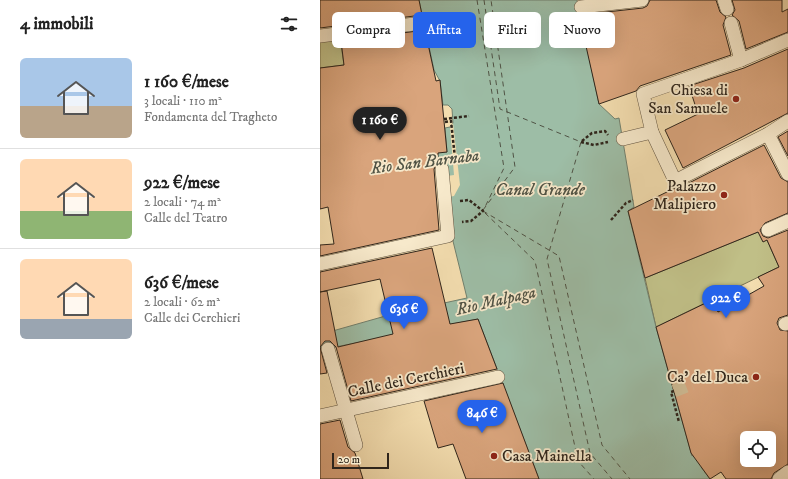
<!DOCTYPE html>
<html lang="it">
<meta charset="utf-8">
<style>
:root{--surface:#fff;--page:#f2f2f2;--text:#222;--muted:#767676;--line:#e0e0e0;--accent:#2563eb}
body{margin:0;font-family:"IM FELL DW Pica",serif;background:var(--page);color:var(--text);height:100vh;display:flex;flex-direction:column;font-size:15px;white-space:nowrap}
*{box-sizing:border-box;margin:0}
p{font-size:13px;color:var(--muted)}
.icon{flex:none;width:22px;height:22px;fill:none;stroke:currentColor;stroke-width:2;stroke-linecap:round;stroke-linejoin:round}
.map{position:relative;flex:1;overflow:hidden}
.sheet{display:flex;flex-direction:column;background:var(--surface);width:320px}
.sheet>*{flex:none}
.guide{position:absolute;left:12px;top:12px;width:380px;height:36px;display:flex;gap:8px}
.controls{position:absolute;left:420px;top:431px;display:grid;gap:8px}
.controls a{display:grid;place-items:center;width:36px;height:36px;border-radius:6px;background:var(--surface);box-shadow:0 4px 16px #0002;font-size:20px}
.scale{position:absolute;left:12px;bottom:10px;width:57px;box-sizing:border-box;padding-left:4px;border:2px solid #2f251b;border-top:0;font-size:11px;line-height:14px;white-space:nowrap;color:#2f251b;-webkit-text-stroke:3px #f7e9cb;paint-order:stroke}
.price{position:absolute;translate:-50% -34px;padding:0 9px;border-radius:14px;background:var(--accent);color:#fff;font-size:13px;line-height:26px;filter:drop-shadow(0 1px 2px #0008)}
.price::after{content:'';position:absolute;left:50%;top:24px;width:12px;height:9px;margin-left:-6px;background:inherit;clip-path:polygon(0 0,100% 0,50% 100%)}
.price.on{background:#222;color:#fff}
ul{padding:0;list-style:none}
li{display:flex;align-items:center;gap:12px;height:100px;padding:0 20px}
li+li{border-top:1px solid var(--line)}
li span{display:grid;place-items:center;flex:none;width:112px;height:80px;border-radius:6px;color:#555}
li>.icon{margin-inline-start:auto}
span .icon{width:48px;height:48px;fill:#fffc;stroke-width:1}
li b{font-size:17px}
h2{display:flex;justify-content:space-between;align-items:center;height:48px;padding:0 20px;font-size:17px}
.pill{padding:0 14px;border-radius:6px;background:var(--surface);box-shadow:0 4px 16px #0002;font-size:14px;line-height:36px}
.pill.on{background:var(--accent);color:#fff}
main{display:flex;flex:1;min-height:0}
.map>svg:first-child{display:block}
.green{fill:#c0bf87;stroke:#787251}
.water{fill:#9dbda6;stroke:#71806e}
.pier{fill:#f3ddaf}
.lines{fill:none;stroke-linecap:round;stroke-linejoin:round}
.ferry{stroke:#505345;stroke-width:1;stroke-dasharray:5 4;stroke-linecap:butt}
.building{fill:#d9a47c;stroke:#2f251b;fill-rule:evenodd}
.pedestrian-tunnel{stroke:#ccb891;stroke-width:13;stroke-dasharray:13 6;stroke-linecap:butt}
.pedestrian-casing{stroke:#605340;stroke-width:14}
.path{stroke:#2f251b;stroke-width:2.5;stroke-dasharray:3 2;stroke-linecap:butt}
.pedestrian{stroke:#f7e9cb;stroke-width:13}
.poi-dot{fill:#8f2418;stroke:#f7e9cb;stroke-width:1.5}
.labels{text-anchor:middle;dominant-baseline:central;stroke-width:3.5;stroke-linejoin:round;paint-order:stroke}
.poi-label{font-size:16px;fill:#2f251b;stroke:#f7e9cb;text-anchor:end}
.street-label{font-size:16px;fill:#2f251b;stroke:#f7e9cb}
.water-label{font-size:17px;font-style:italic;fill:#505345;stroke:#f7e9cb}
</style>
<main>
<section class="sheet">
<h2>4 immobili<svg class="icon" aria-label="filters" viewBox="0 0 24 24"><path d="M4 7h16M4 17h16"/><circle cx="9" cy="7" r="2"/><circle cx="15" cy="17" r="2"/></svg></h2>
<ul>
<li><span style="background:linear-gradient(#a9c7e8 60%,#b9a48a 0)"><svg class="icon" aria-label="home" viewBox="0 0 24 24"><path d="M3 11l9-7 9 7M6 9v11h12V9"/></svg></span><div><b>1 160 €/mese</b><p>3 locali · 110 m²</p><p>Fondamenta del Tragheto</p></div></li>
<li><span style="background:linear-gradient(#ffd9b3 65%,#8fb573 0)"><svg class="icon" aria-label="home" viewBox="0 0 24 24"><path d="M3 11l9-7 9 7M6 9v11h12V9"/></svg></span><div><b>922 €/mese</b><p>2 locali · 74 m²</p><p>Calle del Teatro</p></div></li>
<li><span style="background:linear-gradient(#ffd9b3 75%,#9aa5b1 0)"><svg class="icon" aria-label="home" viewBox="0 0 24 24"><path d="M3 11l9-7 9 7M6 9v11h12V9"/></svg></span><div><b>636 €/mese</b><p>2 locali · 62 m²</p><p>Calle dei Cerchieri</p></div></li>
</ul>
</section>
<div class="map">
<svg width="468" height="479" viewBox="0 0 468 479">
<rect width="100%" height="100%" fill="#f3ddaf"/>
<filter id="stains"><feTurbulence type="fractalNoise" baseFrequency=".005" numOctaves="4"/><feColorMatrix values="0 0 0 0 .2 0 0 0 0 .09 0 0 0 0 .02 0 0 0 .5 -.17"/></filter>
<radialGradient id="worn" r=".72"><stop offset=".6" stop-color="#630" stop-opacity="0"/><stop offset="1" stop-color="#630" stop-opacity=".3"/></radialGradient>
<g class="green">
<polygon points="20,37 24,65 0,68 0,40"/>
<polygon points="438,232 447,240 459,267 336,327 325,278"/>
</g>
<polygon class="water" points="99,0 257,0 279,104 295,119 299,118 314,207 308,211 336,327 372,456 468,387 381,467 390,479 219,479 158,319 0,350 0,329 9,332 69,315 147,298 131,233 127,168 81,171 113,153 127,152 125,128 130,127 133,123 132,109 128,105 123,105 120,81 114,70"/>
<polygon class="pier" points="133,123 140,185 134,196 129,197 127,176 134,175 130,127"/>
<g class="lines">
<g class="ferry">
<polyline points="157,0 184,168 165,207"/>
<polyline points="164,0 180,109 261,142 227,259 270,453 292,479"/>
<polyline points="163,210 195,167 171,0"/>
<polyline points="163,211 239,256 282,445 310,479"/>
<polyline points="165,213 215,261 258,461 274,479"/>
</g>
</g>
<g class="building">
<polygon points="0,0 99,0 102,15 0,28"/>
<polygon points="330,0 396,0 400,12 406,17 403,25 411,55 320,86 316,91 279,104 259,15 323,8 327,6"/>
<polygon points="412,0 462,0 462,12 468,9 468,32 426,49 419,21 412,15 415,10"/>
<polygon points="105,30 116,81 120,80 127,152 118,153 118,162 114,169 119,230 0,256 0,245 14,244 8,207 0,209 0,68 24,65 21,41"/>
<polygon points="468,49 468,113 363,168 345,130 378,114 369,86 424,68"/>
<polygon points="468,131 468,156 458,137"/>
<path d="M 444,145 L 461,178 L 468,182 L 468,213 L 445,223 L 440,230 L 443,236 L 448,238 L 468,230 L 468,315 L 459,318 L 457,323 L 460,330 L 468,331 L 468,464 L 454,473 L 451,479 L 406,479 L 401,472 L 390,479 L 371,453 L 336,327 L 392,300 L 398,312 L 444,286 L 438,277 L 459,267 L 447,240 L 443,242 L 438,232 L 325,278 L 308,211 L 353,189 L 359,188 ZM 427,438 L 449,438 L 449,460 L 427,460 Z"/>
<polygon points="112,248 130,324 158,319 177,369 31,401 16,347 10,341 5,341 0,347 7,373 0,374 0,292 7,291 18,347 73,334 60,279 0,292 0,272"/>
<polygon points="183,383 219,479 146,479 133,444 118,448 104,401"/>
<polygon points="20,420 28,447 35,453 43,479 0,479 0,424"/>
</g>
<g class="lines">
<polyline class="pedestrian-tunnel" points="354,391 372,384"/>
<g class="pedestrian-casing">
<g id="pedestrian">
<polyline points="404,0 407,9"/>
<polyline points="261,7 322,0"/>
<polyline points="411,23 421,60"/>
<polyline points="0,36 102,23"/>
<polyline points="332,132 355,181 448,134 468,121"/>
<polyline points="448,134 468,174"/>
<polyline points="303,139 332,132 323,94 421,60 468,40"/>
<polyline points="448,230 468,221"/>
<polyline points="0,264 128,236 122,169"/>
<polyline points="465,324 468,323"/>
<polyline points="8,349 36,445"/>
<polyline points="0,416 178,377"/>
<polyline points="459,479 468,472"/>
</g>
</g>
<g class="path">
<polyline points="124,119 149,116"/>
<polyline points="125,122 131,121 135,158"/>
<polyline points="262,141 272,133 285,131 288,135"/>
<polyline points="261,142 274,145 288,142"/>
<polyline points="140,201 149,200 163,211 151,221 142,222"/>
<polyline points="291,220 306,203 313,200"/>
<polyline points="354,391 351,392 359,422"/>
</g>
<use href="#pedestrian" class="pedestrian"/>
</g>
<g class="poi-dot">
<circle cx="416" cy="99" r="4"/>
<circle cx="404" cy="195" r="4"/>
<circle cx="436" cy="377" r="4"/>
<circle cx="174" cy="456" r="4"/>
</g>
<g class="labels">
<g class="poi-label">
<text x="408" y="90">Chiesa di<tspan x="408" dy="18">San Samuele</tspan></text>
<text x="396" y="186">Palazzo<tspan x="396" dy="18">Malipiero</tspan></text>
<text x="428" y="377">Ca' del Duca</text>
<text x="182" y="456" text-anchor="start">Casa Mainella</text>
</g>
<g class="street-label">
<text transform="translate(86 380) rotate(-12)">Calle dei Cerchieri</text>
</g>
<g class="water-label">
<text transform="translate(105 162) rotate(-7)">Rio San Barnaba</text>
<text x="220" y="190">Canal Grande</text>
<text transform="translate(176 301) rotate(-13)">Rio Malpaga</text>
</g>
</g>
<rect width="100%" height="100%" filter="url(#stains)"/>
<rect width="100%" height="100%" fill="url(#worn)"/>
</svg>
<div class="controls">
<a><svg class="icon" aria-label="locate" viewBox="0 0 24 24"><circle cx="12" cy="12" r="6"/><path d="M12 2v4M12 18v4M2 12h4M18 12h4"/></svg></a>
</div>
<div class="scale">20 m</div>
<b class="price on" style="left:60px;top:141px">1 160 €</b>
<b class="price" style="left:406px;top:319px">922 €</b>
<b class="price" style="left:84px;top:330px">636 €</b>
<b class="price" style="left:162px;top:434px">846 €</b>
<div class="guide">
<a class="pill">Compra</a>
<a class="pill on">Affitta</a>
<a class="pill">Filtri</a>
<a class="pill">Nuovo</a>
</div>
</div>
</main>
